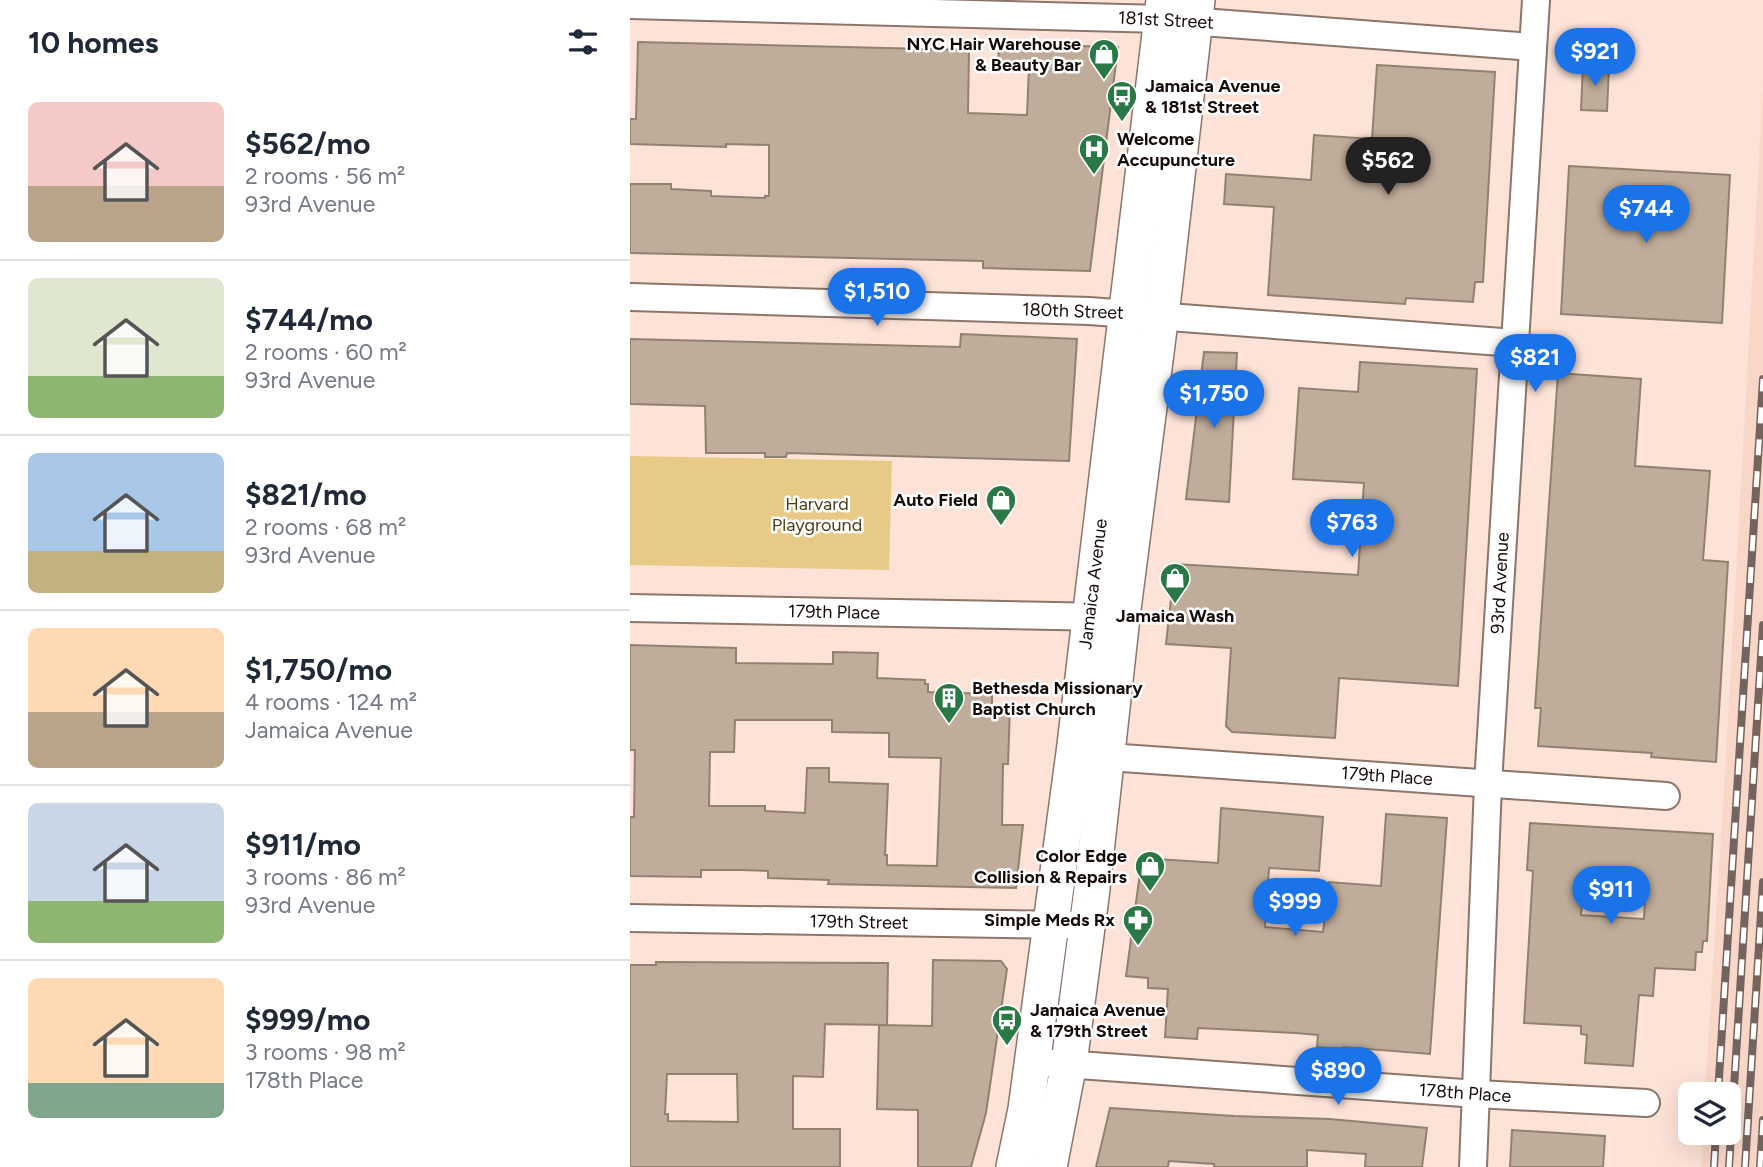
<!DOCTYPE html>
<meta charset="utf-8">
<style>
:root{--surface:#fff;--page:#f2f2f3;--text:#1f2937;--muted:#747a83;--line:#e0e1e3;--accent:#1a73e8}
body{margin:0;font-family:Figtree,sans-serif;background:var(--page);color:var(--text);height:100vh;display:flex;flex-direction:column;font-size:26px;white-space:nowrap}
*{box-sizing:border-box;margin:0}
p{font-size:23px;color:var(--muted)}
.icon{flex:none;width:38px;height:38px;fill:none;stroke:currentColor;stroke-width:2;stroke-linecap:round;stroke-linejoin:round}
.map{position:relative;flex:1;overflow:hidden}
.panel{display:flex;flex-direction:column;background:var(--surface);width:630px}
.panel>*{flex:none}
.tools{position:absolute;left:1048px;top:1082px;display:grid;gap:14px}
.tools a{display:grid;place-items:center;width:63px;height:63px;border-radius:10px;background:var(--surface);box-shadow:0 7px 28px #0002;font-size:35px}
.price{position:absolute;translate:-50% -60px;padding:0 16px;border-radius:24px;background:var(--accent);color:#fff;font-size:23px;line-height:46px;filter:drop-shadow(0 2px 4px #0008)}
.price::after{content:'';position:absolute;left:50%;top:42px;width:21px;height:16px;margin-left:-10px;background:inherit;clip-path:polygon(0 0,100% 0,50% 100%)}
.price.on{background:#222;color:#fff}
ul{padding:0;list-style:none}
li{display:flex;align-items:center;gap:21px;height:175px;padding:0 28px}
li+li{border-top:2px solid var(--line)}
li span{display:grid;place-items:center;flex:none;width:196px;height:140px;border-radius:10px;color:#555}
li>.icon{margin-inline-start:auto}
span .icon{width:84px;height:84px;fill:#fffc;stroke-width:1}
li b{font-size:30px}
h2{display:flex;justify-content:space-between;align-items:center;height:84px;padding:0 28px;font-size:30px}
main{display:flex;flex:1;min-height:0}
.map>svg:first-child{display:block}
.built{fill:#f9d7c8}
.green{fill:#e7ca86}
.building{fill:#bfac9a;stroke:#938170;stroke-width:2;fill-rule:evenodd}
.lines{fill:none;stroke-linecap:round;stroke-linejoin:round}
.minor-casing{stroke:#8c756a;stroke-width:30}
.major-casing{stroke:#8c756a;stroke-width:38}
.minor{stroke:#fff;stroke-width:26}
.major{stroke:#fff;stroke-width:35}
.rail-casing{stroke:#74645e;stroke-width:8}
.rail{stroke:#fff;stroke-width:5;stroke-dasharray:16;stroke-linecap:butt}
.labels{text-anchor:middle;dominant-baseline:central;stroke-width:5;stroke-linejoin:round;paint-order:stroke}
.street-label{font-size:18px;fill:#150c09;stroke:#fff}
.poi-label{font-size:18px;font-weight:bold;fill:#150c09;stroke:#fff;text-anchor:end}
.park-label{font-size:18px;fill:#4e3f19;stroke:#fff}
</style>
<main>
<section class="panel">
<h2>10 homes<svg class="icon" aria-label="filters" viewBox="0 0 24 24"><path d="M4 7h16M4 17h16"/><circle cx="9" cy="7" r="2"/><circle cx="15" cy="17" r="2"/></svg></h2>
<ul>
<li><span style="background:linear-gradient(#f6c9c9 60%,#b9a48a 0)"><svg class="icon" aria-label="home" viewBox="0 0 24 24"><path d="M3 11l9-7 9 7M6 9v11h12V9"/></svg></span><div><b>$562/mo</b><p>2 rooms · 56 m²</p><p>93rd Avenue</p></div></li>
<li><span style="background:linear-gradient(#dfe7d0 70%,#8fb573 0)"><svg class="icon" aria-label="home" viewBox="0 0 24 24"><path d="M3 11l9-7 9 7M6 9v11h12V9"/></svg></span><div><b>$744/mo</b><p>2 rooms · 60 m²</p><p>93rd Avenue</p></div></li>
<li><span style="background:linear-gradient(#a9c7e8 70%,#c2b280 0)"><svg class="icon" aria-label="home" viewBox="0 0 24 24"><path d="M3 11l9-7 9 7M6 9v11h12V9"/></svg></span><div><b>$821/mo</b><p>2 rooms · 68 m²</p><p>93rd Avenue</p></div></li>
<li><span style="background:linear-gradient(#ffd9b3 60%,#b9a48a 0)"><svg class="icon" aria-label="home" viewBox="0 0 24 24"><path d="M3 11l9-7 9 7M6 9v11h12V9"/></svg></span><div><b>$1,750/mo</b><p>4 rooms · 124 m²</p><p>Jamaica Avenue</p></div></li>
<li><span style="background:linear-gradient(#c9d6e8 70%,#8fb573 0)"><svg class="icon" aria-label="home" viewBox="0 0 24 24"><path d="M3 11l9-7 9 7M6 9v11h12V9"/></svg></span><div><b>$911/mo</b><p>3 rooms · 86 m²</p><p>93rd Avenue</p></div></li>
<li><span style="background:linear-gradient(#ffd9b3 75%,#7fa58c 0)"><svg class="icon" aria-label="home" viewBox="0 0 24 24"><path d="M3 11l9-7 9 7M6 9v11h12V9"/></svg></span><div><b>$999/mo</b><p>3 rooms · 98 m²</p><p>178th Place</p></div></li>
</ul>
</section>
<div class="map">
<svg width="1133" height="1167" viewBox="0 0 1133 1167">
<rect width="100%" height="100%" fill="#fce2d7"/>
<polygon class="built" points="1133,87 1133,1167 1071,1167 1073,1132 1099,1132 1099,1094 1075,1094 1094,790"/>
<polygon class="green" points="0,456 262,461 259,570 0,565"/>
<g class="building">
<polygon points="8,42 339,50 338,113 397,115 399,67 368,67 369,44 488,47 460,271 353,268 353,261 0,253 0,184 41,184 41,189 81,191 81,196 135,198 135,196 139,196 139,145 96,144 96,147 0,144 0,119 6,119"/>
<polygon points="953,64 979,66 977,111 951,110"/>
<polygon points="747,65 865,72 853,282 845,282 843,302 776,298 775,304 638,295 644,207 594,204 596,174 681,180 684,135 742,139"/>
<polygon points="939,166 1100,175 1092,323 931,314"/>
<polygon points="331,334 447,339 439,461 157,453 156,457 135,457 135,453 76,453 75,406 0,404 0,339 330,347"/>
<polygon points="574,352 607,353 599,502 556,499"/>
<polygon points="730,362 847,369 828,686 709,678 705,738 602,732 596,726 601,648 536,644 545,564 728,575 734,483 663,479 669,388 728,392"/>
<polygon points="928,373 1011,379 1005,466 1080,471 1073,560 1098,562 1086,762 1021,757 1022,753 908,746 911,708 905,708"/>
<path d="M 0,645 L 106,648 L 106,663 L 203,664 L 203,652 L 248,653 L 247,678 L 295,680 L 295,684 L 298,684 L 298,692 L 362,694 L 362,706 L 380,706 L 378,764 L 373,764 L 372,825 L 393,825 L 386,888 L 198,884 L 199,880 L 138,878 L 138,871 L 111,870 L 71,870 L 71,877 L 0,876 L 0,817 L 4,817 L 5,750 L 0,750 ZM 105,720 L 202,720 L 202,732 L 259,733 L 259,757 L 311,758 L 307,866 L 257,865 L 257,855 L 255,855 L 258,784 L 199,782 L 199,768 L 177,768 L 175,813 L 135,811 L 135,806 L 79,806 L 80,752 L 104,752 Z"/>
<polygon points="591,808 693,817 689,871 639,868 635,927 693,932 699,882 751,886 756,814 817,818 800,1054 713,1047 712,1049 687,1047 688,1035 665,1033 568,1028 567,1039 535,1037 538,989 518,988 518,978 496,976 512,858 588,863"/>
<path d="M 900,823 L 1083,834 L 1077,941 L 1073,941 L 1072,952 L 1066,952 L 1065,970 L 1025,968 L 1023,996 L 1009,995 L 1003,1066 L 955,1063 L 957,1035 L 951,1034 L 951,1026 L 894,1023 L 903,871 L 897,870 ZM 955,874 L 1016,877 L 1014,919 L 951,915 Z"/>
<polygon points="303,960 371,961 377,969 356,1113 341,1167 288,1167 288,1110 247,1109 249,1025 302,1026"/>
<path d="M 26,962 L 258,963 L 257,1025 L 195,1024 L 193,1077 L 163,1076 L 163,1129 L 210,1129 L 210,1167 L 0,1167 L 0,965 L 26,965 ZM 37,1074 L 107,1074 L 108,1122 L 38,1121 L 38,1114 L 35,1114 Z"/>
<polygon points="480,1108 604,1116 700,1119 797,1128 792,1167 735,1167 736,1154 677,1150 677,1167 584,1167 584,1164 539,1161 538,1167 466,1167"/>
<polygon points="882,1130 975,1136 973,1167 880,1167"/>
</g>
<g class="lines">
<g class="minor-casing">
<g id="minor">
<polyline points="0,5 532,19 903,47"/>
<polyline points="0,297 459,311 885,343"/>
<polyline points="0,608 477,617"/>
<polyline points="478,757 1036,796"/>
<polyline points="0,918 439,925"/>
<polyline points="421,1063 847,1094 1016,1103"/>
<polyline points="843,1167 858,784 906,0"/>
</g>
</g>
<g class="major-casing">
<g id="major">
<polyline points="384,1167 396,1109 444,753 534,0"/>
<polyline points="419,1167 439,1063 461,897 492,617 534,290 567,0"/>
</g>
</g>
<use href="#minor" class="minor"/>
<use href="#major" class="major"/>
<g class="rail-casing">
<g id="rail">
<polyline points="1088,1094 1133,379"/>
<polyline points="1084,1167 1086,1132"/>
<polyline points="1099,1167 1133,625"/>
<polyline points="1115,1167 1133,882"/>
<polyline points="1130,1167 1133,1120"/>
</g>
</g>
<use href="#rail" class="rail"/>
</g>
<defs>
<g id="shop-pin" transform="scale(1.575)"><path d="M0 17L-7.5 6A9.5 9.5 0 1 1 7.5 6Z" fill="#2b7847" stroke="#fff"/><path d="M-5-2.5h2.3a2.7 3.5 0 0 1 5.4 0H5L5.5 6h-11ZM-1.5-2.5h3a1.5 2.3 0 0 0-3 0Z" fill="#fff"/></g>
<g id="bus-pin" transform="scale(1.575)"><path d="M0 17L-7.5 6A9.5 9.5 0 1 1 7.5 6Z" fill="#2b7847" stroke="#fff"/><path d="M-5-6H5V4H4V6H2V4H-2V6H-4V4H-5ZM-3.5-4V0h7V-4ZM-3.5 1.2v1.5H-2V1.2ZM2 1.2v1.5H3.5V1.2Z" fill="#fff"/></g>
<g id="hospital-pin" transform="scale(1.575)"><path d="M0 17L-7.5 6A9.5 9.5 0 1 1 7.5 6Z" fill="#2b7847" stroke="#fff"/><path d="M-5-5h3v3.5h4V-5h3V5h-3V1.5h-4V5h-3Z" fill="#fff"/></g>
<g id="building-pin" transform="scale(1.575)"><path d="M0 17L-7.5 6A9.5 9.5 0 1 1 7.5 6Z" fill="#2b7847" stroke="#fff"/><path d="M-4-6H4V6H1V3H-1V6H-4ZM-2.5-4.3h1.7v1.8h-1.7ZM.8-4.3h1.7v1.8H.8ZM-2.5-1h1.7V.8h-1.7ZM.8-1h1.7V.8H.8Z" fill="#fff"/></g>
<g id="pharmacy-pin" transform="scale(1.575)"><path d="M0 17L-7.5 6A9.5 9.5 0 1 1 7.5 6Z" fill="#2b7847" stroke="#fff"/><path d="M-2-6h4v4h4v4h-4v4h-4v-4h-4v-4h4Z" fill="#fff"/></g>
</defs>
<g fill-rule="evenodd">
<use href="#shop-pin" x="474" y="54"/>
<use href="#bus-pin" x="492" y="96"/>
<use href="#hospital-pin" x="464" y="149"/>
<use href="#shop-pin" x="371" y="500"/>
<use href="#shop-pin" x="545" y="578"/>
<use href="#building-pin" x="319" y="698"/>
<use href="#shop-pin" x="520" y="866"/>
<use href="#pharmacy-pin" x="508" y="920"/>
<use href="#bus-pin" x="377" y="1020"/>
</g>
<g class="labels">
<g class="street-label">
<text transform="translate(536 20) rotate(3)">181st Street</text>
<text transform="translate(443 311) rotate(2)">180th Street</text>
<text transform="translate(870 583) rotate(-87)">93rd Avenue</text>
<text transform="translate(463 584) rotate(-83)">Jamaica Avenue</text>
<text transform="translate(204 612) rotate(1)">179th Place</text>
<text transform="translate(757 776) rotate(4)">179th Place</text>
<text transform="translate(229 922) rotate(1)">179th Street</text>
<text transform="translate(835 1093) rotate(4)">178th Place</text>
</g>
<g class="poi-label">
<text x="451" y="44">NYC Hair Warehouse<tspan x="451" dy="21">&amp; Beauty Bar</tspan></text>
<text x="515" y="86" text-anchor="start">Jamaica Avenue<tspan x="515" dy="21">&amp; 181st Street</tspan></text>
<text x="487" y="139" text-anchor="start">Welcome<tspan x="487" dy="21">Accupuncture</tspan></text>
<text x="348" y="500">Auto Field</text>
<text x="545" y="616" text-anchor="middle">Jamaica Wash</text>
<text x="342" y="688" text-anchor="start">Bethesda Missionary<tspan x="342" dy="21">Baptist Church</tspan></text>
<text x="497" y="856">Color Edge<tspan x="497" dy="21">Collision &amp; Repairs</tspan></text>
<text x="485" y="920">Simple Meds Rx</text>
<text x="400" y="1010" text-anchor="start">Jamaica Avenue<tspan x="400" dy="21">&amp; 179th Street</tspan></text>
</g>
<g class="park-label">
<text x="187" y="504">Harvard<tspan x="187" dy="21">Playground</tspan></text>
</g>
</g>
</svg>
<div class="tools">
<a><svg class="icon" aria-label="layers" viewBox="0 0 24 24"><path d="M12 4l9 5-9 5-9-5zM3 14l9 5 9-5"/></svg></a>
</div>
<b class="price" style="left:965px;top:88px">$921</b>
<b class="price on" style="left:758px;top:197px">$562</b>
<b class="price" style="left:1016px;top:245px">$744</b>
<b class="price" style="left:247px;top:328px">$1,510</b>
<b class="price" style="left:905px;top:394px">$821</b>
<b class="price" style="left:584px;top:430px">$1,750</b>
<b class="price" style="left:722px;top:559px">$763</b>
<b class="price" style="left:981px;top:926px">$911</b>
<b class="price" style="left:665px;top:938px">$999</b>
<b class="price" style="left:708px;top:1107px">$890</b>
</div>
</main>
